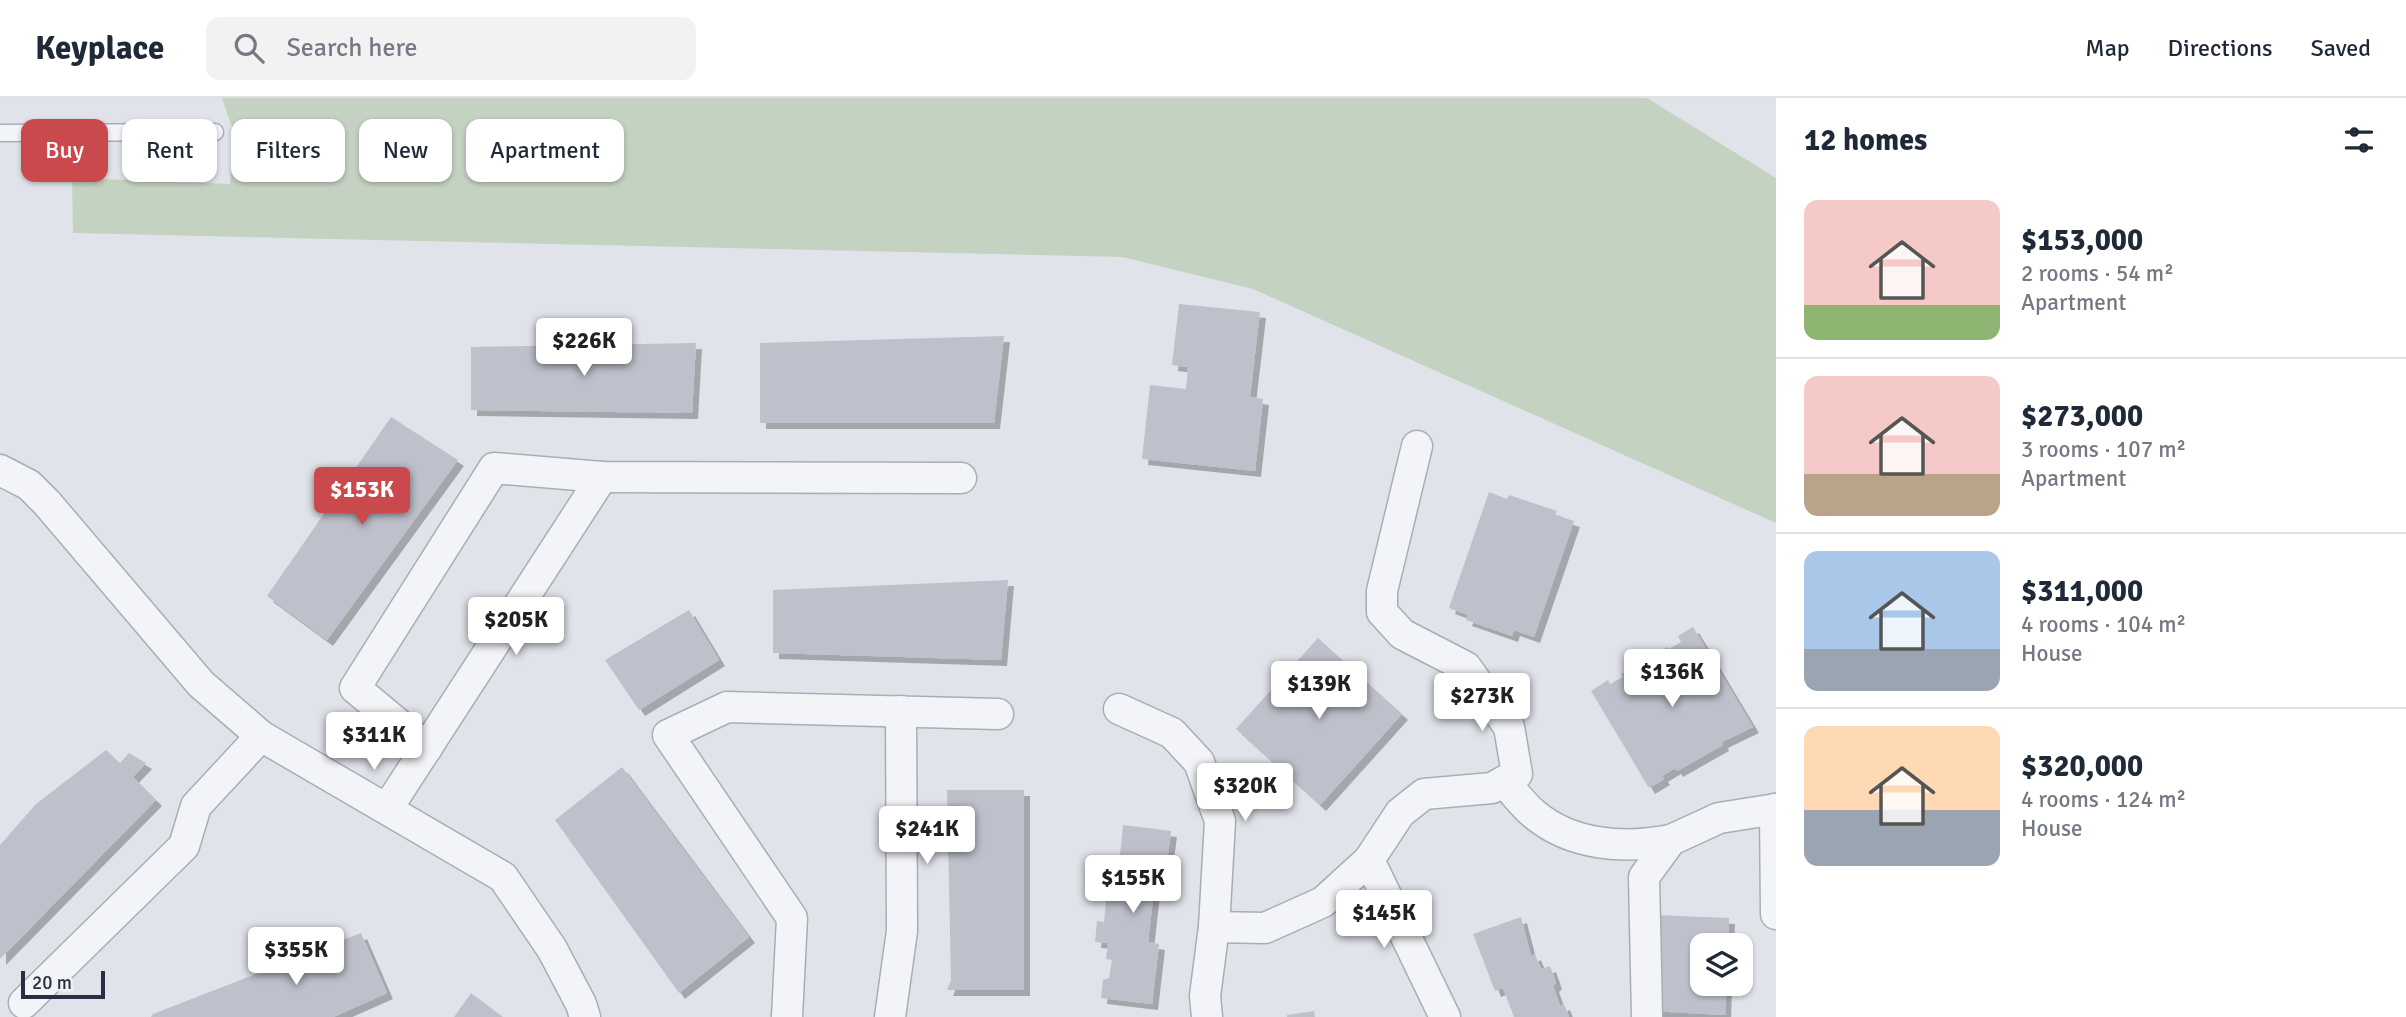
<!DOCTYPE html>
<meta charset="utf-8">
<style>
:root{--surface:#fff;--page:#f2f2f3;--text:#1f2937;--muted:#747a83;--line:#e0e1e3;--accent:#ca494d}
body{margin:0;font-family:Signika,sans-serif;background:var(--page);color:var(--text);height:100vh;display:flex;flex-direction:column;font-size:26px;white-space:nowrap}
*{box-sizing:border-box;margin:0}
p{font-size:23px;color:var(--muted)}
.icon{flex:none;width:38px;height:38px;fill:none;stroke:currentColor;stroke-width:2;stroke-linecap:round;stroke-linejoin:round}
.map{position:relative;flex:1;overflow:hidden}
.drawer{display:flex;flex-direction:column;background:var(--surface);width:630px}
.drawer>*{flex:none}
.hud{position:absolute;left:21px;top:21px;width:665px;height:63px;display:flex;gap:14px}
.tools{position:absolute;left:1690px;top:835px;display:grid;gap:14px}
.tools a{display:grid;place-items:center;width:63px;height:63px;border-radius:14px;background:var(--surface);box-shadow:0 2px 5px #0004;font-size:35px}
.scale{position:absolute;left:21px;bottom:18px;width:84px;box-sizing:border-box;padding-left:7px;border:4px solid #292f40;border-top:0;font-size:19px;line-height:24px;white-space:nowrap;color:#292f40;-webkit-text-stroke:5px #f0f2f6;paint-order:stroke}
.price{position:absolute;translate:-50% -60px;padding:0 16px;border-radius:7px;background:#fff;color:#222;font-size:23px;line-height:46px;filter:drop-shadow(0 2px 4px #0008)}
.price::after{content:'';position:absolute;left:50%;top:42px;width:21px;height:16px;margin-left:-10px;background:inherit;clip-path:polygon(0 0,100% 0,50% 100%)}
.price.on{background:var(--accent);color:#fff}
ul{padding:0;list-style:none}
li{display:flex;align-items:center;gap:21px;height:175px;padding:0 28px}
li+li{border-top:2px solid var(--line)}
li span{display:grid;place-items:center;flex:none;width:196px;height:140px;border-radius:14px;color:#555}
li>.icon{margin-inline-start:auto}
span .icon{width:84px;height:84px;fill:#fffc;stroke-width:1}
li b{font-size:30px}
h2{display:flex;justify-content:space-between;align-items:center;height:84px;padding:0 28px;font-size:30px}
.tag{padding:0 24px;border-radius:14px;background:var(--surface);box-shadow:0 2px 5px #0004;font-size:24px;line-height:63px}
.tag.on{background:var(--accent);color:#fff}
header{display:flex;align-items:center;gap:42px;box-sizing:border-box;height:98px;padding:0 35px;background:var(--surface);border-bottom:2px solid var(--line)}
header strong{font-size:33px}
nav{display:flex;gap:38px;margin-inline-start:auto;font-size:24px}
.search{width:490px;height:63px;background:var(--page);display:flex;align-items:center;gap:18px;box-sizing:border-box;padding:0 24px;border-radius:14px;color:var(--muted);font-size:26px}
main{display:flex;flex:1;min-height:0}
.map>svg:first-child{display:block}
.green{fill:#c4d2c2}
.building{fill:#bec1cb;filter:url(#shadow)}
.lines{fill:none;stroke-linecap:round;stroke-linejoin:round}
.service-casing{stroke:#a9adb6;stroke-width:19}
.minor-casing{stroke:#a9adb6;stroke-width:33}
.service{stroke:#f3f4f7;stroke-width:16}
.minor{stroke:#f3f4f7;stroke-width:30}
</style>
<header>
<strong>Keyplace</strong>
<div class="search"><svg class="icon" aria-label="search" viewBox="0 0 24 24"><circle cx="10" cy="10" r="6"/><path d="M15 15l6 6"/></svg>Search here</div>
<nav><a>Map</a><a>Directions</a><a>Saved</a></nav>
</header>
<main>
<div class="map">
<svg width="1776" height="919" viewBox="0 0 1776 919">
<defs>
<filter id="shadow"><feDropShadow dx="6" dy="6" stdDeviation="0" flood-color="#0004"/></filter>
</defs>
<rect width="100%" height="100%" fill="#e0e3e9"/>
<polygon class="green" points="222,0 1647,0 1776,80 1776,425 1253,191 1122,159 73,135 72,80 230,86 234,35"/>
<g class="building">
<polygon points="1179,206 1260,214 1250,299 1263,301 1255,373 1142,361 1150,287 1186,291 1188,269 1172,267"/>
<polygon points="1004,238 994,325 760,325 760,245"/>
<polygon points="696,245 692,315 471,312 471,249"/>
<polygon points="391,319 458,362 327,542 267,498"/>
<polygon points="1489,394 1507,401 1509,397 1557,413 1555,417 1574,423 1534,539 1514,532 1512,538 1466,522 1468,517 1449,510"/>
<polygon points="1008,482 1001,562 773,555 773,492"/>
<polygon points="689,512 719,562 639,612 605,562"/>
<polygon points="1693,529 1753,629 1722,644 1723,647 1677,673 1675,670 1662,678 1664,681 1649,690 1591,593 1608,582 1610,586 1623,579 1621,576 1667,549 1669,551 1681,544 1678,538"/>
<polygon points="1318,540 1402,616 1320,707 1236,631"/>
<polygon points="106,652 120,665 129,655 146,665 133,679 156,702 0,861 0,747 36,706"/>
<polygon points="622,669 749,839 679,895 555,722"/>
<polygon points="947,692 1024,692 1024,892 947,892 951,882"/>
<polygon points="1123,727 1171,733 1163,793 1154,792 1148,844 1159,846 1152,906 1101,900 1103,882 1109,880 1112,862 1106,861 1108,845 1095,844 1097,823 1104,824 1106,803 1101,803 1104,783 1114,785 1116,768 1119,767"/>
<polygon points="1655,817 1729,820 1728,847 1703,847 1703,886 1726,886 1725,917 1650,913"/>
<polygon points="1521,819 1531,858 1535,856 1541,871 1550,868 1556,885 1553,888 1560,908 1564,906 1569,919 1514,919 1503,890 1495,893 1473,836"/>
<polygon points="361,835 387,895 333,919 151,919 153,916"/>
<polygon points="471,895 503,919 454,919"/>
<polygon points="1314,913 1315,919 1287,919 1287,917"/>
</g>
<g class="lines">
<g class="service-casing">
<polyline id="service" points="0,35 215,34"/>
</g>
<g class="minor-casing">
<g id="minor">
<polyline points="0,372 29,387 47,405 201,586 261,638 503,779 552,851 581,906 585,919"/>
<polyline points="1119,611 1172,635 1199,664 1220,723 1214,829 1205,898 1207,919"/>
<polyline points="427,650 355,590 494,370 602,379 961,380"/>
<path d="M 1504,684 C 1514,694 1523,707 1534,716 C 1572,748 1625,751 1671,742"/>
<polyline points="387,711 602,379"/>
<polyline points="1775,711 1776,816"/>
<polyline points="1369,762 1445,919"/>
<polyline points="1214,829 1265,830 1323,804 1369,762 1400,715 1424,696 1492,690 1517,676 1509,629 1466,569 1402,536 1382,514 1382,493 1417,348"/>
<polyline points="24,905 184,748 196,708 261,638"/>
<polyline points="787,919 792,820 668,637 727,609 998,616"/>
<polyline points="890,919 902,833 901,613"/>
<polyline points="1647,919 1644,779 1671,742 1719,720 1776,711"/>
</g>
</g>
<use href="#service" class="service"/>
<use href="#minor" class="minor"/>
</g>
</svg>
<div class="tools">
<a><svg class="icon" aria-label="layers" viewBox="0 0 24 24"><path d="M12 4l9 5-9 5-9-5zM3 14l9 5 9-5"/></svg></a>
</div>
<div class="scale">20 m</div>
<b class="price" style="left:584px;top:280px">$226K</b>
<b class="price on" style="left:362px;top:429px">$153K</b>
<b class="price" style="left:516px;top:559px">$205K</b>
<b class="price" style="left:1672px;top:611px">$136K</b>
<b class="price" style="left:1319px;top:623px">$139K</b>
<b class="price" style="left:1482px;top:635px">$273K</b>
<b class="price" style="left:374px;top:674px">$311K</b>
<b class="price" style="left:1245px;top:725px">$320K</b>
<b class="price" style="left:927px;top:768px">$241K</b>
<b class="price" style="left:1133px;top:817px">$155K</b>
<b class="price" style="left:1384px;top:852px">$145K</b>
<b class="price" style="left:296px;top:889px">$355K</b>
<div class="hud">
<a class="tag on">Buy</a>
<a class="tag">Rent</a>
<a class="tag">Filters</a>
<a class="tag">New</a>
<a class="tag">Apartment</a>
</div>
</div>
<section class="drawer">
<h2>12 homes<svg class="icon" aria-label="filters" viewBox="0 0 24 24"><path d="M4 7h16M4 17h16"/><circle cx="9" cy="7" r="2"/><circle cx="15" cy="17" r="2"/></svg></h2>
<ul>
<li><span style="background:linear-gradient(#f6c9c9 75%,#8fb573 0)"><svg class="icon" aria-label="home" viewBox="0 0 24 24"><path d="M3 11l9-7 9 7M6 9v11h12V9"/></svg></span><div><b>$153,000</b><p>2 rooms · 54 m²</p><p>Apartment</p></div></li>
<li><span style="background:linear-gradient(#f6c9c9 70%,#b9a48a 0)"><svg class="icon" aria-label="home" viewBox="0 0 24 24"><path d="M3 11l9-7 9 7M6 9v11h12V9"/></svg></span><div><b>$273,000</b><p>3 rooms · 107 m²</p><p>Apartment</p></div></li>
<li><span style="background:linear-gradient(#a9c7e8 70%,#9aa5b1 0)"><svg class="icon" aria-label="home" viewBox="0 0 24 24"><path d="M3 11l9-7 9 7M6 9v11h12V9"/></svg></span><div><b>$311,000</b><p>4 rooms · 104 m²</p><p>House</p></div></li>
<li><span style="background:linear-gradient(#ffd9b3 60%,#9aa5b1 0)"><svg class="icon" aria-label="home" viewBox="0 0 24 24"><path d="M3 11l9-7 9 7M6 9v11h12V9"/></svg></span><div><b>$320,000</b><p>4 rooms · 124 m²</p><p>House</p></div></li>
</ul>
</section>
</main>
